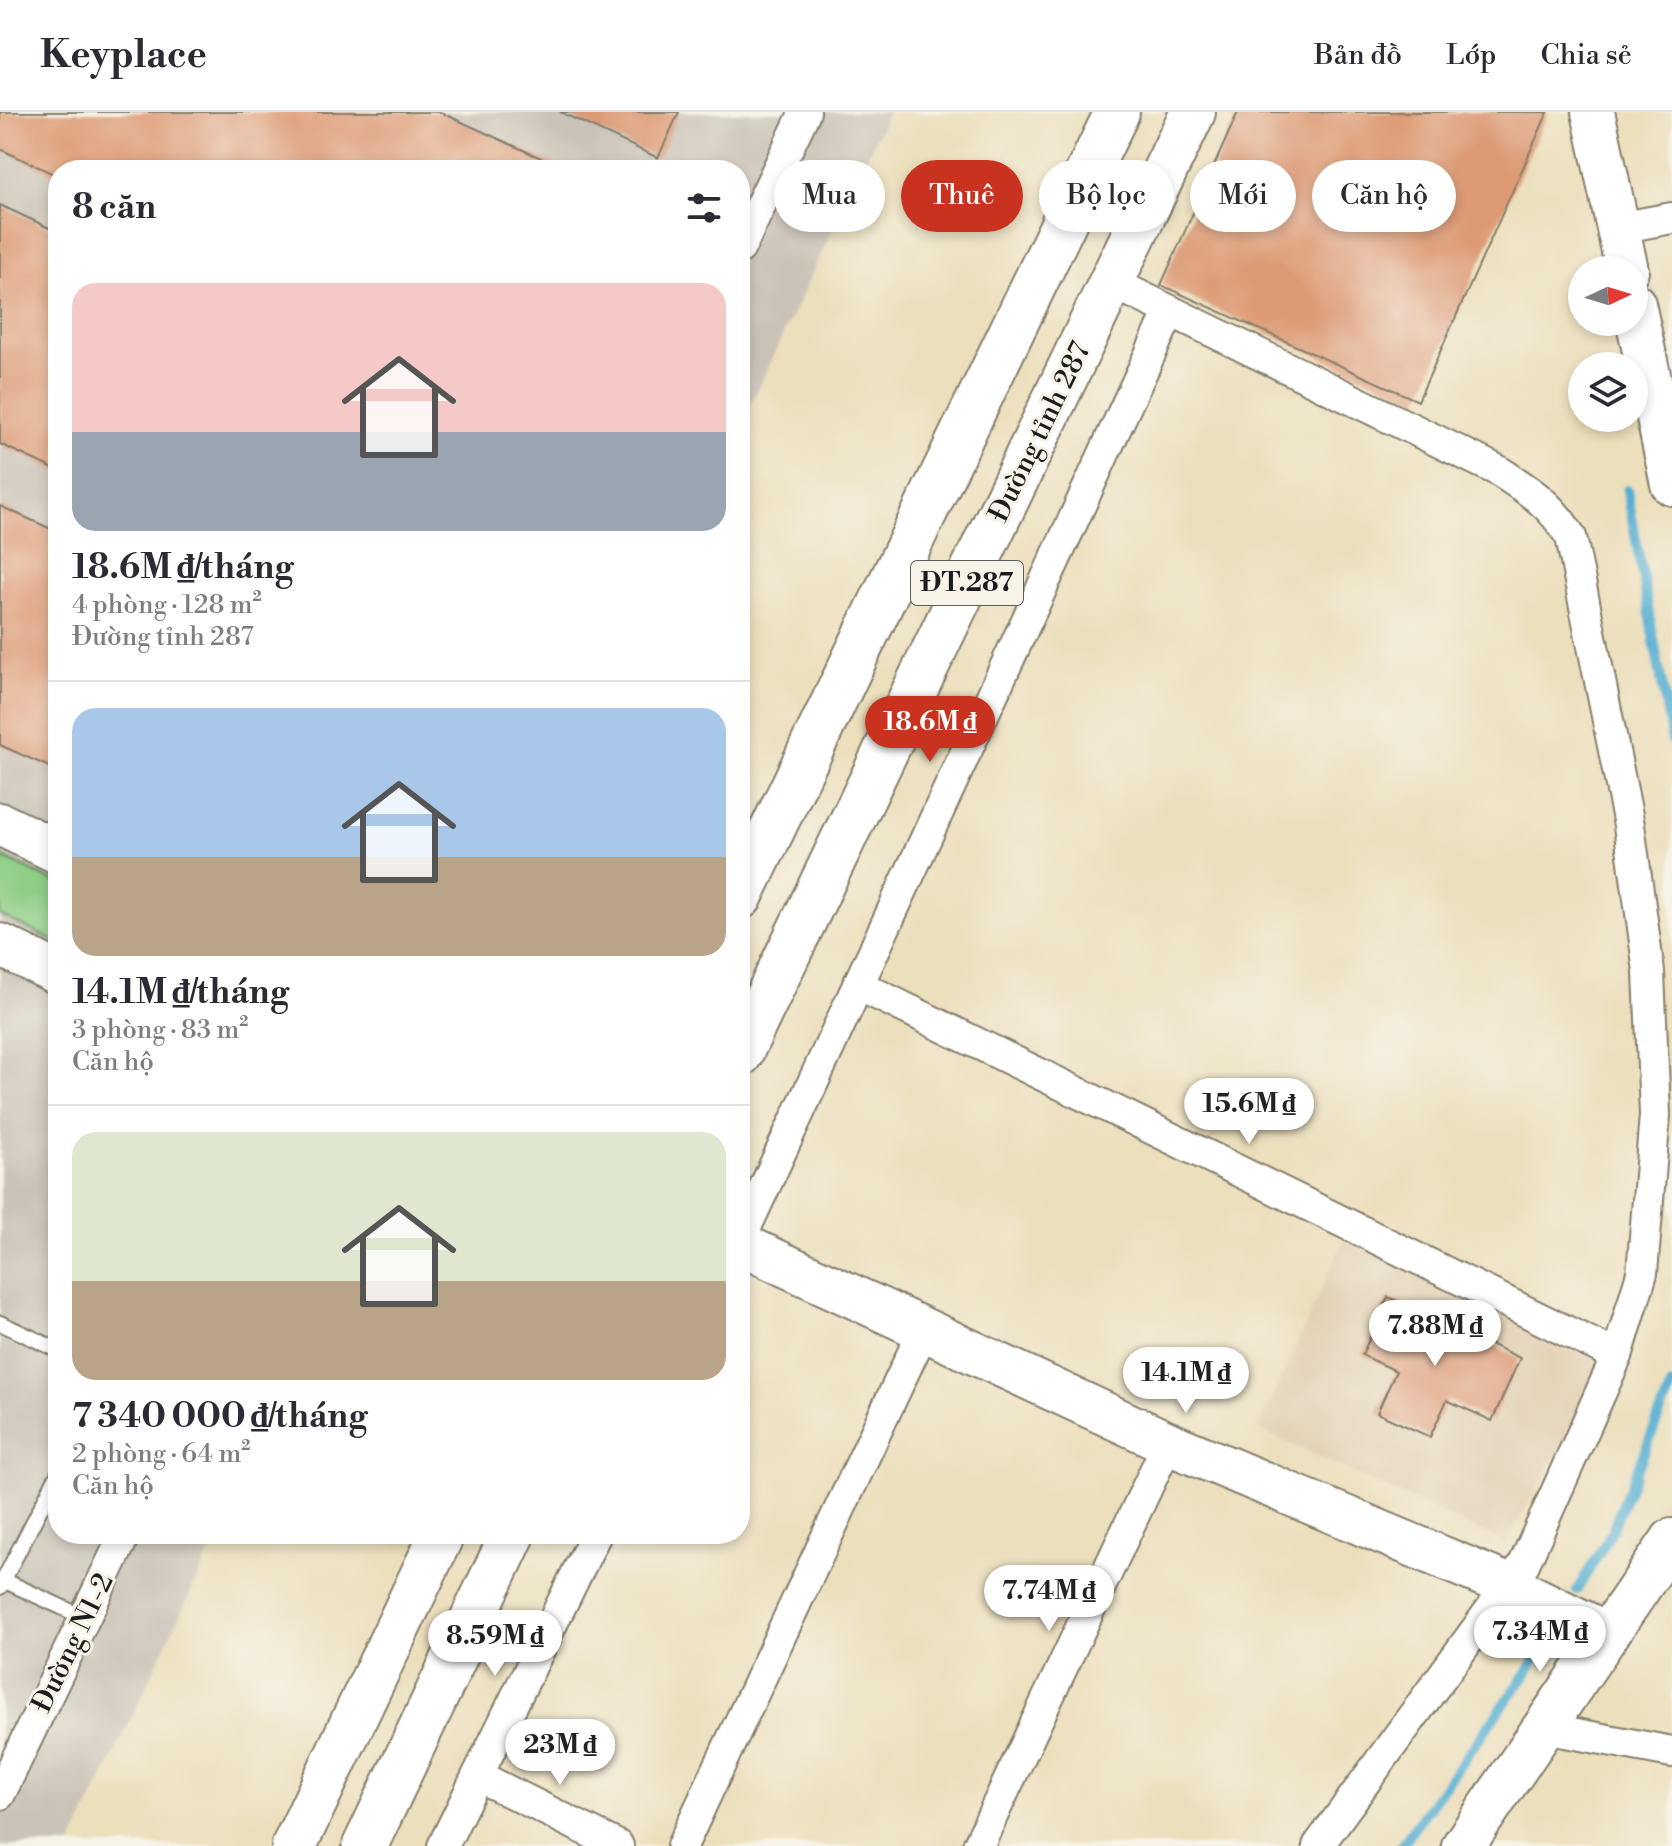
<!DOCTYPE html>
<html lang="vi">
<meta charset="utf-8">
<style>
:root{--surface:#fff;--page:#f2f2f3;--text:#2b2b33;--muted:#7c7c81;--line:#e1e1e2;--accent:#c8321e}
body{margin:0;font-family:"Libre Bodoni",serif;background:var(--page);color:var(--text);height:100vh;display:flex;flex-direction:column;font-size:30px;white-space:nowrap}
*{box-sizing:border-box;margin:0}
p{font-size:26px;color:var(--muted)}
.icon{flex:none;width:44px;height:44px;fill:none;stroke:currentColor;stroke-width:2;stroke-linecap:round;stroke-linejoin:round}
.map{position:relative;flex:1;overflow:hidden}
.sheet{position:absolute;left:48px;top:48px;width:702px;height:1384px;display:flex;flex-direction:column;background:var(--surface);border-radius:32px;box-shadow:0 4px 12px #0003}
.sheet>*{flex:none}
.top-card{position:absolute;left:774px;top:48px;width:760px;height:72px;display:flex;gap:16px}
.needle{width:52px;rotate:86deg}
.fabs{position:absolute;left:1568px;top:144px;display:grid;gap:16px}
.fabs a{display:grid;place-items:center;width:80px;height:80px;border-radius:50%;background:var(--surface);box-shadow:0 4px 12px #0003;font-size:40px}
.price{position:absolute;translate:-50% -68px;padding:0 18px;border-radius:28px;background:#fff;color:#222;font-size:26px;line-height:52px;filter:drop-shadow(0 2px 4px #0008)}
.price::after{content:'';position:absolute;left:50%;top:48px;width:24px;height:18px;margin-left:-12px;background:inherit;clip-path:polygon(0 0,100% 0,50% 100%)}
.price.selected{background:var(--accent);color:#fff}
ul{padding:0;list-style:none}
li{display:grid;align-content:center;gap:16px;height:424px;padding:0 24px}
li+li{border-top:2px solid var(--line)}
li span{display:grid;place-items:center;height:248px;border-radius:24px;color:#555}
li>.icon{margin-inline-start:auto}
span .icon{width:144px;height:144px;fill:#fffc;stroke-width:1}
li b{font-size:34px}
h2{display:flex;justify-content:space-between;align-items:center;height:96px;padding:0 24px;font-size:34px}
.pill{padding:0 28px;border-radius:36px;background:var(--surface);box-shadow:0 4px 12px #0003;font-size:28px;line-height:72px}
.pill.selected{background:var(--accent);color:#fff}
header{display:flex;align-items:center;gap:48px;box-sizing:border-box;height:112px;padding:0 40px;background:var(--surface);border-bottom:2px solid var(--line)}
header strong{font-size:38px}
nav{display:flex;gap:44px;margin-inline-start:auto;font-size:28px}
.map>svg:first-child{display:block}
.built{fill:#e2d0b4}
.industrial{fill:#cac3b8}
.green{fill:#8ece86;stroke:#557551;stroke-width:2}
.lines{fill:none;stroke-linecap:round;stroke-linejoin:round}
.stream{stroke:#54afd2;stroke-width:10}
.building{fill:#dd9a74}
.lane-casing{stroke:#847e6c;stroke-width:18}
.street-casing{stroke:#847e6c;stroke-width:34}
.secondary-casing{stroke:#847e6c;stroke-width:46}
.primary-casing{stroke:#847e6c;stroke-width:48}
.lane{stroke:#fff;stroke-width:14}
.street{stroke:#fff;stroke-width:30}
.secondary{stroke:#fff;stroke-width:42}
.primary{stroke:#fff;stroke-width:44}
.labels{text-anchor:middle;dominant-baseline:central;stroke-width:6;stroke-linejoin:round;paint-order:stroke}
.shield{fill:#f7f3e8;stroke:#5e5c59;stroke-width:2}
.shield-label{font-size:26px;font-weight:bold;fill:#1c1c1c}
.street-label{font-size:28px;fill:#1c1c1c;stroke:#f7f3e8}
</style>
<header>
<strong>Keyplace</strong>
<nav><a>Bản đồ</a><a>Lớp</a><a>Chia sẻ</a></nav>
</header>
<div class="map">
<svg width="1672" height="1734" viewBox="0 0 1672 1734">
<rect width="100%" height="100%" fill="#f7f3e8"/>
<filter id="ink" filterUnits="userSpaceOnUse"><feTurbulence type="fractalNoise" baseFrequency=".0125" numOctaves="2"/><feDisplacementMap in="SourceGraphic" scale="16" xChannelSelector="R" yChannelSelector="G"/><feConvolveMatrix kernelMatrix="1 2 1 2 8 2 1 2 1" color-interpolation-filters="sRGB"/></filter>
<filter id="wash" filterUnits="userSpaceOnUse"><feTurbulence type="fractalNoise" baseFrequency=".006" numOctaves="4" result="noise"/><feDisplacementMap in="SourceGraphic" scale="32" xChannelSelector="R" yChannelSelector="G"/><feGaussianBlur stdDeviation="1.8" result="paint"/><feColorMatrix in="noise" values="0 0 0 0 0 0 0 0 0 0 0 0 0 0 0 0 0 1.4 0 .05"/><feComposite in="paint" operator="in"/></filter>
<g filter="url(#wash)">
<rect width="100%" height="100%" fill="#ecdfbc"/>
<polygon class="built" points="1344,1128 1599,1248 1575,1310 1506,1431 1258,1317"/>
<polygon class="industrial" points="0,0 888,0 740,314 740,58 58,58 58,1422 218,1422 71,1734 0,1734"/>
<polygon class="green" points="0,744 58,771 58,831 0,803"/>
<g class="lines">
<g class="stream">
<polyline points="1627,378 1672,628"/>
<polyline points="1577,1478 1610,1423 1672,1273"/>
<polyline points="1401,1734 1527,1561 1542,1537"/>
</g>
</g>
<g id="blocks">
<g class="building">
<polygon points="0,0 440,0 567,58 58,58 58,64 0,37"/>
<polygon points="560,0 679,0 658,46"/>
<polygon points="1238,0 1548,0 1418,289 1161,173"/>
<polygon points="0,93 58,120 58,359 0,332"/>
<polygon points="0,394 58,420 58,659 0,633"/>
<polygon points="1388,1185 1520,1246 1492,1309 1447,1288 1430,1325 1377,1301 1396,1259 1362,1243"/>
</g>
</g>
</g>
<g filter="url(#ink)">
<use href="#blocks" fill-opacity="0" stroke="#847e6c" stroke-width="2"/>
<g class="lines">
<g class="lane-casing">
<g id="lane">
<polyline points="0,1211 58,1238"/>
<polyline points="3,1468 85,1506"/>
<polyline points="0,1475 58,1362"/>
</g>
</g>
<g class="street-casing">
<g id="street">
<polyline points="1618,116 1672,106"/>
<polyline points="740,136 805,0"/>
<path d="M 1111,170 L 1497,358 C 1530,379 1550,391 1571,425 L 1629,713 L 1649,860 L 1655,1003 L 1642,1161 L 1617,1244 L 1524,1452 L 1318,1734"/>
<polyline points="858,873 1617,1244"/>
<polyline points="740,1128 1170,199"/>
<polyline points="1544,1616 1672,1640"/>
<polyline points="478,1664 618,1734"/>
<polyline points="0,1682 125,1422"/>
<polyline points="443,1734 596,1422"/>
<polyline points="682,1734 924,1217"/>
<polyline points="978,1734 1168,1331"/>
</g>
</g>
<g class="secondary-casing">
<g id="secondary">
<polyline points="1593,0 1627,158"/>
<polyline points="1634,192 1672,372"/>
<polyline points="0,712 58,740"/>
<polyline points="0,833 58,861"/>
<polyline points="740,1132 1168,1331 1510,1474 1608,1522"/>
<polyline points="1463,1734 1672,1428"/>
</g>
</g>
<g class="primary-casing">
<g id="primary">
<polyline points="740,785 1117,0"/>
<polyline points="740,942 1193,0"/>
<polyline points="294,1734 442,1422"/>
<polyline points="365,1734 513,1422"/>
</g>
</g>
<use href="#lane" class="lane"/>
<use href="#street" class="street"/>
<use href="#secondary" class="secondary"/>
<use href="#primary" class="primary"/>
</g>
</g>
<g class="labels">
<rect class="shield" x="911" y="449" width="112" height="44" rx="6"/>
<g class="shield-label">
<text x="967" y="471">ĐT.287</text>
</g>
<g class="street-label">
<text transform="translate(1040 320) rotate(-64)">Đường tỉnh 287</text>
<text transform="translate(73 1531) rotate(-64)">Đường N1-2</text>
</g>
</g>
</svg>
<div class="fabs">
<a><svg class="needle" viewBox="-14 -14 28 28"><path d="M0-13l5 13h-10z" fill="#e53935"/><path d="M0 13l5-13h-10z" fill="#7c7c81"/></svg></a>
<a><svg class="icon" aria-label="layers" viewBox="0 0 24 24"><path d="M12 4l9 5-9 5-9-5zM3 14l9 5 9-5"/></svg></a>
</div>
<b class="price selected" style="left:930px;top:652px">18.6M ₫</b>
<b class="price" style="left:1249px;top:1034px">15.6M ₫</b>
<b class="price" style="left:1435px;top:1256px">7.88M ₫</b>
<b class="price" style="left:1186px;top:1303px">14.1M ₫</b>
<b class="price" style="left:1049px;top:1521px">7.74M ₫</b>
<b class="price" style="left:1540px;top:1562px">7.34M ₫</b>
<b class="price" style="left:495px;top:1566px">8.59M ₫</b>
<b class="price" style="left:560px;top:1675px">23M ₫</b>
<div class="top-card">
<a class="pill">Mua</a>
<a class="pill selected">Thuê</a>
<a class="pill">Bộ lọc</a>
<a class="pill">Mới</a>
<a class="pill">Căn hộ</a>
</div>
<section class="sheet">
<h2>8 căn<svg class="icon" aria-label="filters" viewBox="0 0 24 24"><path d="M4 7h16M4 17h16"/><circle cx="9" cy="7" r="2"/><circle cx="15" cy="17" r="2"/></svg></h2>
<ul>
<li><span style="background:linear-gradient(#f6c9c9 60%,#9aa5b1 0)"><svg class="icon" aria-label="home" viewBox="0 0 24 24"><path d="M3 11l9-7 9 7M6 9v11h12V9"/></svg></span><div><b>18.6M ₫/tháng</b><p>4 phòng · 128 m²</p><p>Đường tỉnh 287</p></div></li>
<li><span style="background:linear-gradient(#a9c7e8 60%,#b9a48a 0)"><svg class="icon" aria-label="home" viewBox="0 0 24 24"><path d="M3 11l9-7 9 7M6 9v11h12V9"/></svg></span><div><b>14.1M ₫/tháng</b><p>3 phòng · 83 m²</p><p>Căn hộ</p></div></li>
<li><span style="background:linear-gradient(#dfe7d0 60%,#b9a48a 0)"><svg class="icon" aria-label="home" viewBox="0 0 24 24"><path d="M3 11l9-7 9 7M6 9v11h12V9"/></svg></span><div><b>7 340 000 ₫/tháng</b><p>2 phòng · 64 m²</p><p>Căn hộ</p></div></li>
</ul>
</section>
</div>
